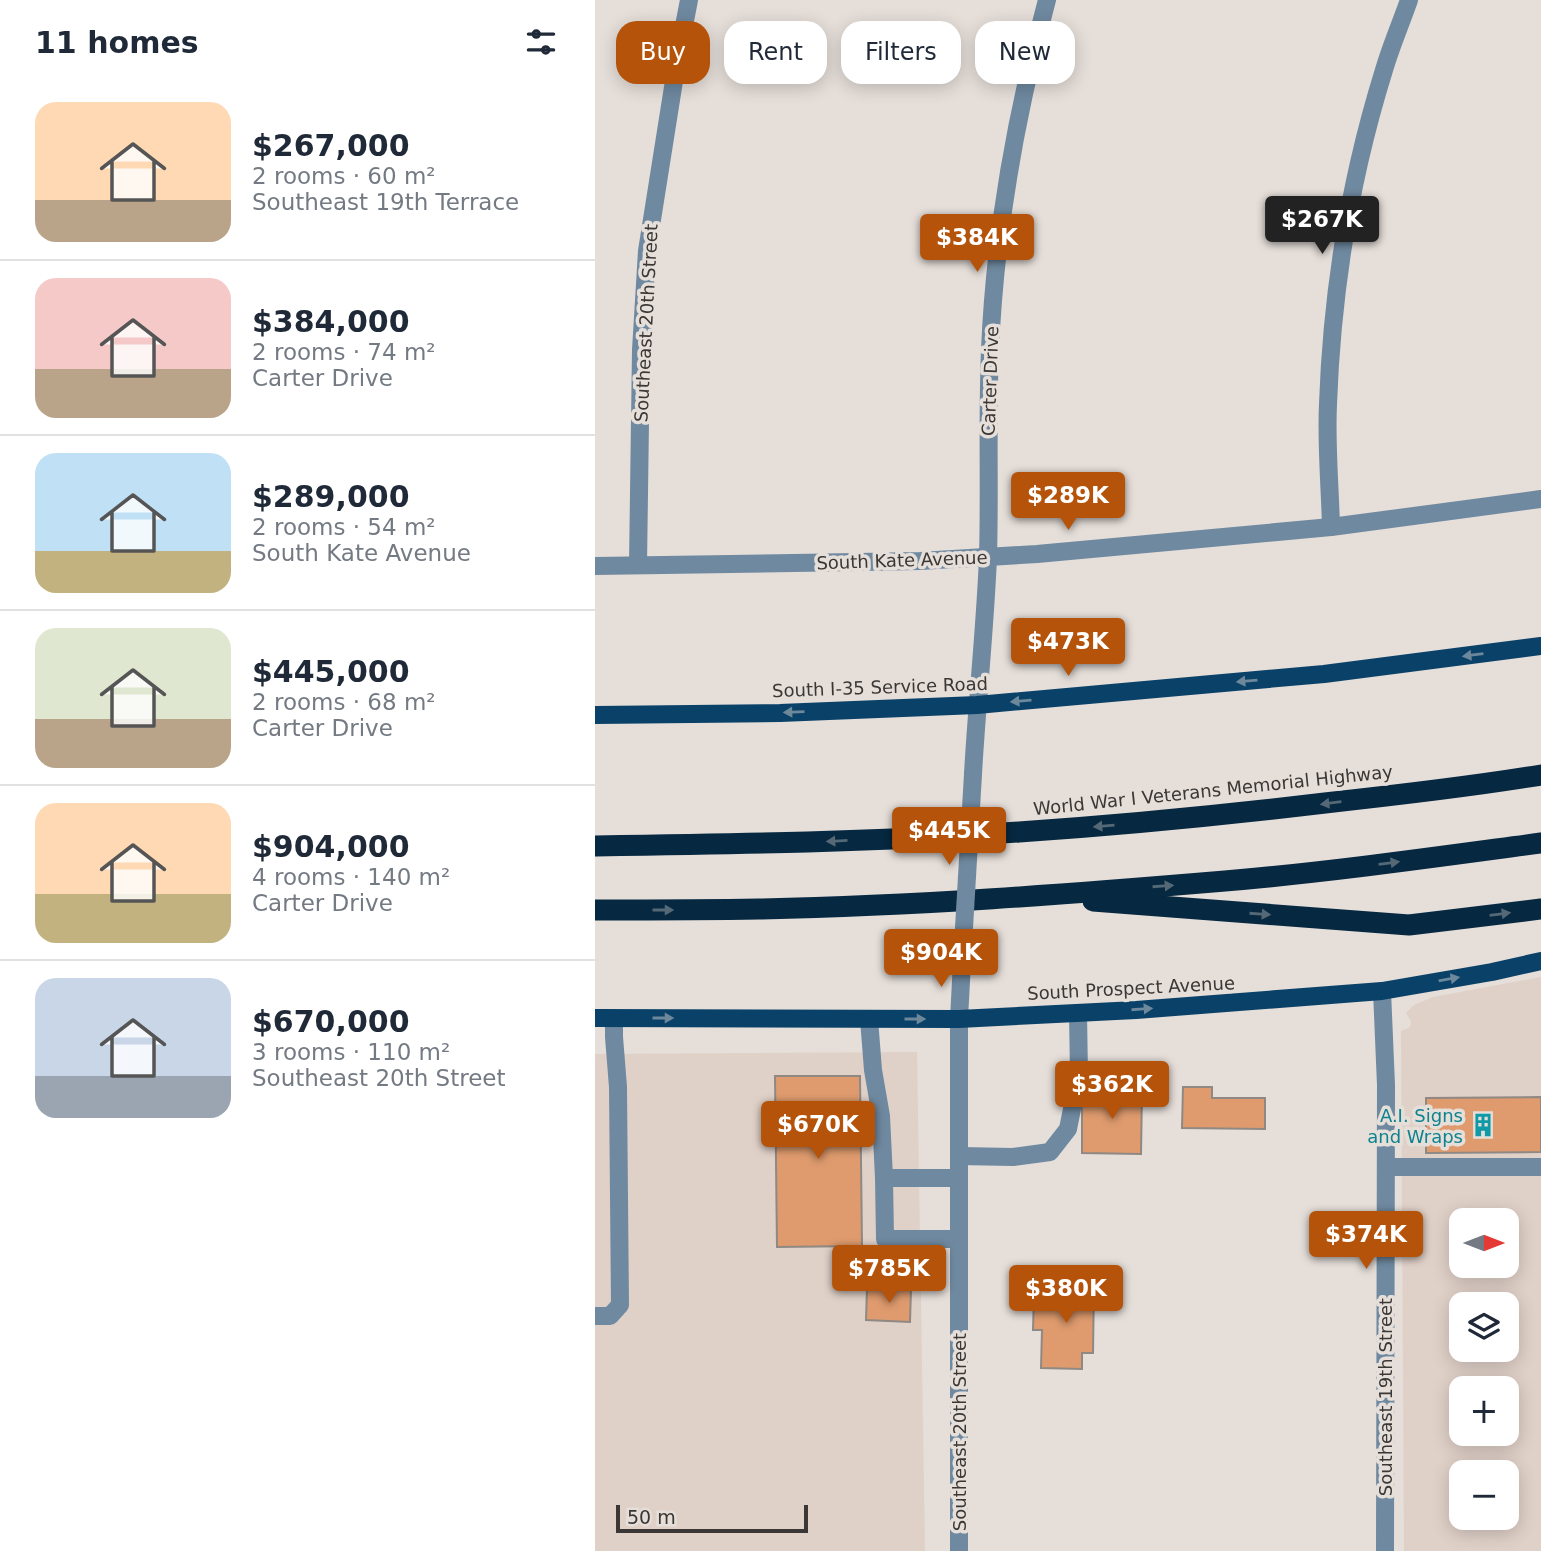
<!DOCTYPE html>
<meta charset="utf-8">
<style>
:root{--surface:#fff;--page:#f2f2f3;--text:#1f2937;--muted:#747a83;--line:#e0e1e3;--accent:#b45309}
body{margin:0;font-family:"DejaVu Sans",sans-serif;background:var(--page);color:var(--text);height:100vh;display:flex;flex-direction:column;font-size:26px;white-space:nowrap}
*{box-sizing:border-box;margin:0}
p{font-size:23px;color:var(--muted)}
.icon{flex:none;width:38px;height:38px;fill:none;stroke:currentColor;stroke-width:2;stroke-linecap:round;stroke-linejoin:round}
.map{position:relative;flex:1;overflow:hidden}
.side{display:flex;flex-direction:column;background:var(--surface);width:595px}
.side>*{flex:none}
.guide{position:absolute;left:21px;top:21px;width:665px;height:63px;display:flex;gap:14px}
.needle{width:46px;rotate:90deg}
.controls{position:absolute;left:854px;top:1208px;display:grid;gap:14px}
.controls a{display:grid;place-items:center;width:70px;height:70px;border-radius:14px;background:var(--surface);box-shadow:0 4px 18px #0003;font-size:35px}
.scale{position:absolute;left:21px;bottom:18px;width:192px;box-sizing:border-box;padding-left:7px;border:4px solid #3a3735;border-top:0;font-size:19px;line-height:24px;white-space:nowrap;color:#3a3735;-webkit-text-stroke:5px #e5ded9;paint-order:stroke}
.price{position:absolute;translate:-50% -60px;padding:0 16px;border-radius:7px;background:var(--accent);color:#fff;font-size:23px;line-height:46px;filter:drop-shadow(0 2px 4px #0008)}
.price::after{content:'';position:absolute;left:50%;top:42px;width:21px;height:16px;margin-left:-10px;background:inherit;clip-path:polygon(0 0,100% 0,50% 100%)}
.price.active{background:#222;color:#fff}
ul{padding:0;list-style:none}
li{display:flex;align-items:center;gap:21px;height:175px;padding:0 35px}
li+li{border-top:2px solid var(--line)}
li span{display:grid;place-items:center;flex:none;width:196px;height:140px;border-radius:21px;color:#555}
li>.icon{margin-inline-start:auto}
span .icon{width:84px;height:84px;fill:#fffc;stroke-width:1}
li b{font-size:30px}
h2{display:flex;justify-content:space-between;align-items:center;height:84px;padding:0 35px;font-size:30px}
.pill{padding:0 24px;border-radius:21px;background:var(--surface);box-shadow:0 4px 18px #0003;font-size:24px;line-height:63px}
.pill.active{background:var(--accent);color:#fff}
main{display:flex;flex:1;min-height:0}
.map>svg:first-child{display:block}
.built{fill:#e0d1c8;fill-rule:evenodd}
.building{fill:#df9b6e;stroke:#8f8883;stroke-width:2}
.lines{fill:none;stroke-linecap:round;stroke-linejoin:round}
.minor{stroke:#6f89a0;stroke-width:18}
.major{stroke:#0a4168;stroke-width:18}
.highway{stroke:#062841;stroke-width:21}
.minor-bridge{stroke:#6f89a0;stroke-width:18}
.oneway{fill:#6d889b}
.oneway2{fill:#546876}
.labels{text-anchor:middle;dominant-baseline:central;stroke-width:7;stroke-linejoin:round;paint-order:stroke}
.street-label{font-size:18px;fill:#3a3735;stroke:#e5ded9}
.culture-label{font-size:18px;fill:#0d838f;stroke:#e5ded9;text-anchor:end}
</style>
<main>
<section class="side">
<h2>11 homes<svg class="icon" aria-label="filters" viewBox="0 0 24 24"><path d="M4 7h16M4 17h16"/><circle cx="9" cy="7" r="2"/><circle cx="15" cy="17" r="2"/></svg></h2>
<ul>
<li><span style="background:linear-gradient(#ffd9b3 70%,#b9a48a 0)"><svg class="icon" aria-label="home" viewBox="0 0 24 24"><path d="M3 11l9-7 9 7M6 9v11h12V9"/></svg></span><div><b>$267,000</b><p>2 rooms · 60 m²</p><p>Southeast 19th Terrace</p></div></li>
<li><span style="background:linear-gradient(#f6c9c9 65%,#b9a48a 0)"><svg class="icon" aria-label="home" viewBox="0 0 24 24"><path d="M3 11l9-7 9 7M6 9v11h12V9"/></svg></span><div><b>$384,000</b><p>2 rooms · 74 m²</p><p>Carter Drive</p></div></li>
<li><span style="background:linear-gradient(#bfe0f5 70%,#c2b280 0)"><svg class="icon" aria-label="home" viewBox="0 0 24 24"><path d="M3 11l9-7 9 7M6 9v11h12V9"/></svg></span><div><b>$289,000</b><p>2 rooms · 54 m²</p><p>South Kate Avenue</p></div></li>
<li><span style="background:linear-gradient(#dfe7d0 65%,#b9a48a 0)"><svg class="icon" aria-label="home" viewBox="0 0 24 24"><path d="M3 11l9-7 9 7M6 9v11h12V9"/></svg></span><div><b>$445,000</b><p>2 rooms · 68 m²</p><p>Carter Drive</p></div></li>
<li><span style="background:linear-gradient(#ffd9b3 65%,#c2b280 0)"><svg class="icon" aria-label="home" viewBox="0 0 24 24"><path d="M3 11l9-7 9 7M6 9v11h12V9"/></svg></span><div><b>$904,000</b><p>4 rooms · 140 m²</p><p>Carter Drive</p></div></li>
<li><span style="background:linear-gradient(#c9d6e8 70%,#9aa5b1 0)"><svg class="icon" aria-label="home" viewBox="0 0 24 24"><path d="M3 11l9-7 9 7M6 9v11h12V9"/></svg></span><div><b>$670,000</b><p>3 rooms · 110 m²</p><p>Southeast 20th Street</p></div></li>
</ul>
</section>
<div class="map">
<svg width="946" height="1551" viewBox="0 0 946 1551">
<rect width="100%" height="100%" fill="#e5ded9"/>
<g class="built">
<path d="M 946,977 L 946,1551 L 809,1551 L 806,1031 L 815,1027 L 816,1021 L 811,1013 L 819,1005 L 838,997 ZM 866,1220 L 912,1220 L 912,1265 L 866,1265 ZM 866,1304 L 912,1304 L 912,1349 L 866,1349 ZM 866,1388 L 912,1388 L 912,1433 L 866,1433 ZM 866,1472 L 912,1472 L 912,1517 L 866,1517 Z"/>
<polygon points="322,1052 330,1551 0,1551 0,1054"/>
</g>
<g class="building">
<polygon points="180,1076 265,1076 267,1246 182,1247"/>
<polygon points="588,1087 617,1087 617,1098 670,1098 670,1129 587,1128"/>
<polygon points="487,1089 547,1090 546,1154 487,1153"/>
<polygon points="946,1097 946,1152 831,1153 831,1098"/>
<polygon points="462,1282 499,1283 498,1353 487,1353 487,1369 446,1368 447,1330 438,1330 439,1294 462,1295"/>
<polygon points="272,1288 316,1289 315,1322 271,1320"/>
</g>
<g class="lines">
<g class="minor">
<path d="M 736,527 C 735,486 731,445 733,404 C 737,291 755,179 789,70 C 796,46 806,23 814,0"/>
<polyline points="43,565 46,350 52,251 82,62 94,0"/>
<polyline points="0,566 325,561 442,554 736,527 946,499"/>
<path d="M 378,774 C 382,702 390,630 393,557 C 395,488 392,419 395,350 C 400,232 421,114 452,0"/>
<polyline points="787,991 791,1085 790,1551"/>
<polyline points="274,1019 278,1070 286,1116 289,1178 290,1239 364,1239"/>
<polyline points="364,1156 418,1157 455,1152 473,1129 484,1074 483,1013"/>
<polyline points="791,1167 946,1167"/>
<polyline points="289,1178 364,1178"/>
<polyline points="0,1316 15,1316 25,1305 23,1087 19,1037 19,1018"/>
<polyline points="364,1551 364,1019 367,962"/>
</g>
<g class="major">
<polyline points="0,715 185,713 382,705 729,674 946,646"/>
<polyline points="0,1018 364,1019 541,1010 787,991 897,972 946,961"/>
</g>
<g class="highway">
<path d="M 0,846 C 141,844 283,842 424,832 C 526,825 629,815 730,803 C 803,795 874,787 946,775"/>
<polyline points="498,901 814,925 946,909"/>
<path d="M 0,910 C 55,910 110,910 164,909 C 320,906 475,894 630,881 C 736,872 841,857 946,843"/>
</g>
<polyline class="minor-bridge" points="367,962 378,774"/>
</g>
<defs><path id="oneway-solid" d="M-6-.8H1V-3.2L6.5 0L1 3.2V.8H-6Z" transform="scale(1.75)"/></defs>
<g class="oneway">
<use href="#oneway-solid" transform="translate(878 655) rotate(173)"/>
<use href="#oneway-solid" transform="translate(652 681) rotate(175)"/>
<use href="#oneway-solid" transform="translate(426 701) rotate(175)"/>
<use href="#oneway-solid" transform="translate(199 712) rotate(178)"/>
<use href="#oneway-solid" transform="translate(854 979) rotate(-10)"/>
<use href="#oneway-solid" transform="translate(547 1009) rotate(-4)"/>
<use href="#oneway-solid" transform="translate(68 1018)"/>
<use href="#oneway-solid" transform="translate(320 1019)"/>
</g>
<g class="oneway2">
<use href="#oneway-solid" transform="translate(736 803) rotate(173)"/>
<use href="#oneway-solid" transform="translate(509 826) rotate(175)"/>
<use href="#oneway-solid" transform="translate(242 841) rotate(177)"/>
<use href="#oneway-solid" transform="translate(794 863) rotate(-7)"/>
<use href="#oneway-solid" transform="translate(568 886) rotate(-4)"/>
<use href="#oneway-solid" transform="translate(68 910)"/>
<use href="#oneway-solid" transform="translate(665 914) rotate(4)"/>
<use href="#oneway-solid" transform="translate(905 914) rotate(-7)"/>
</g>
<defs>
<g id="building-bare" transform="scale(1.89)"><path d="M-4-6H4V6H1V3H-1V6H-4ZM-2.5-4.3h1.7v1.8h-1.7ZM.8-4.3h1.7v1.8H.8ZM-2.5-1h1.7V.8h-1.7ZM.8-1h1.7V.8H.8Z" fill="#0f9aa8" stroke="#e5ded9" stroke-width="2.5" paint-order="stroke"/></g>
</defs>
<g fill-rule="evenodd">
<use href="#building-bare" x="888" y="1125"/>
</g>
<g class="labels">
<g class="street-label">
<text transform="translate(51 323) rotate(-87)">Southeast 20th Street</text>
<text transform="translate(395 381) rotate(-88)">Carter Drive</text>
<text transform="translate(307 560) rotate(-2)">South Kate Avenue</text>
<text transform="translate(285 687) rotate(-2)">South I-35 Service Road</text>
<text transform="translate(618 790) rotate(-6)">World War I Veterans Memorial Highway</text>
<text transform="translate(536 988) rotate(-3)">South Prospect Avenue</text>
<text transform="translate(790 1397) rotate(-90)">Southeast 19th Street</text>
<text transform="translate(364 1432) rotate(-90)">Southeast 20th Street</text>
</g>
<g class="culture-label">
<text x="868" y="1115">A.I. Signs<tspan x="868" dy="21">and Wraps</tspan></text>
</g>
</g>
</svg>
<div class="controls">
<a><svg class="needle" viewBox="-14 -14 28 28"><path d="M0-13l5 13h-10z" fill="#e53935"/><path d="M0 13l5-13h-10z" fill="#747a83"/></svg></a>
<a><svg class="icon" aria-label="layers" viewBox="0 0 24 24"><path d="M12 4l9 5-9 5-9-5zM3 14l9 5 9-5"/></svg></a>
<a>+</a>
<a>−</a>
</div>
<div class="scale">50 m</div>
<b class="price active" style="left:727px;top:256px">$267K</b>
<b class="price" style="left:382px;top:274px">$384K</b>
<b class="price" style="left:473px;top:532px">$289K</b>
<b class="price" style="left:473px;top:678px">$473K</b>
<b class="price" style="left:354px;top:867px">$445K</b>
<b class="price" style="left:346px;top:989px">$904K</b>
<b class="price" style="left:517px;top:1121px">$362K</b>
<b class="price" style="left:223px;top:1161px">$670K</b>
<b class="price" style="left:771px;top:1271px">$374K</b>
<b class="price" style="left:294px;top:1305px">$785K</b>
<b class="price" style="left:471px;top:1325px">$380K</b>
<div class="guide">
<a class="pill active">Buy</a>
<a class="pill">Rent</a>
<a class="pill">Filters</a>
<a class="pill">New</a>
</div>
</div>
</main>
